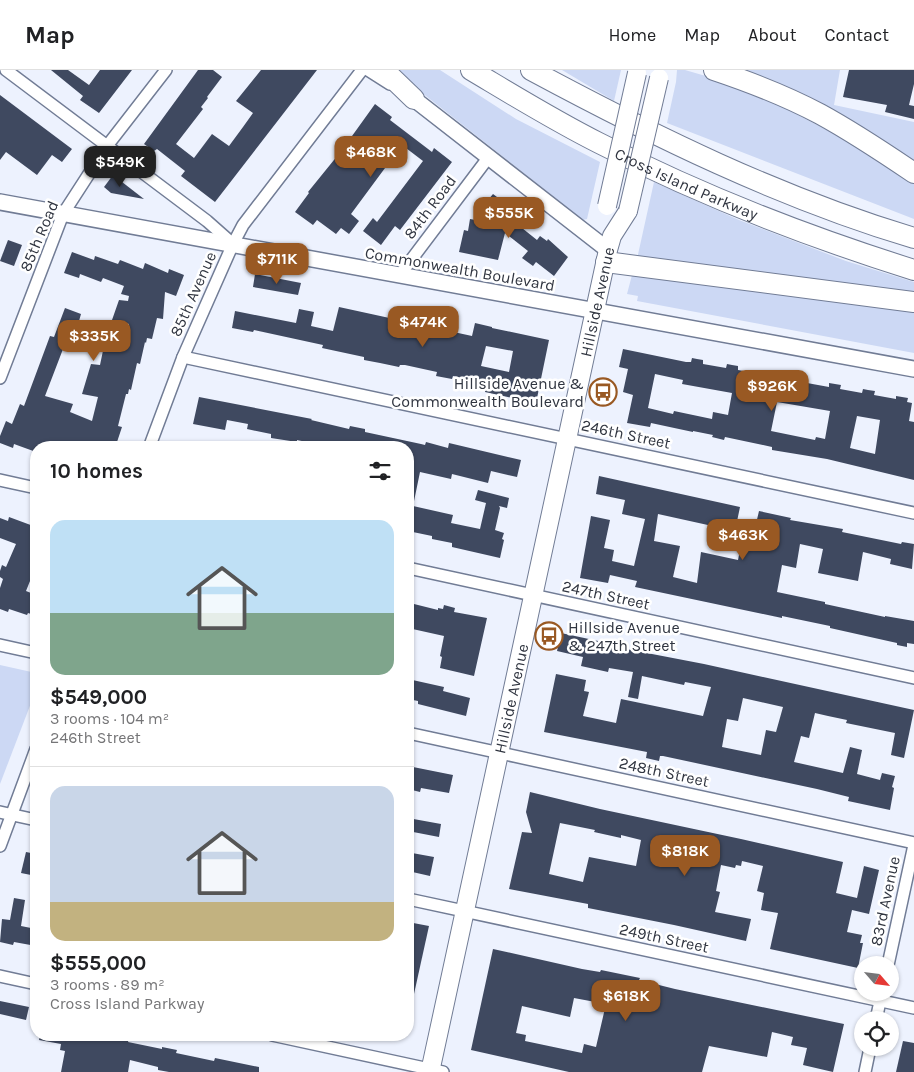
<!DOCTYPE html>
<meta charset="utf-8">
<style>
:root{--surface:#fff;--page:#f2f2f2;--text:#202124;--muted:#757577;--line:#e0e0e0;--accent:#995923}
body{margin:0;font-family:Karla,sans-serif;background:var(--page);color:var(--text);height:100vh;display:flex;flex-direction:column;font-size:19px;white-space:nowrap}
*{box-sizing:border-box;margin:0}
p{font-size:16px;color:var(--muted)}
.icon{flex:none;width:28px;height:28px;fill:none;stroke:currentColor;stroke-width:2;stroke-linecap:round;stroke-linejoin:round}
.map{position:relative;flex:1;overflow:hidden}
.drawer{position:absolute;left:30px;top:371px;width:384px;height:600px;display:flex;flex-direction:column;background:var(--surface);border-radius:20px;box-shadow:0 1px 4px #0004}
.drawer>*{flex:none}
.needle{width:32px;rotate:118deg}
.tools{position:absolute;left:854px;top:886px;display:grid;gap:10px}
.tools a{display:grid;place-items:center;width:45px;height:45px;border-radius:50%;background:var(--surface);box-shadow:0 1px 4px #0004;font-size:25px}
.price{position:absolute;translate:-50% -42px;padding:0 11px;border-radius:10px;background:var(--accent);color:#fff;font-size:16px;line-height:32px;filter:drop-shadow(0 1px 2px #0008)}
.price::after{content:'';position:absolute;left:50%;top:30px;width:15px;height:11px;margin-left:-8px;background:inherit;clip-path:polygon(0 0,100% 0,50% 100%)}
.price.active{background:#222;color:#fff}
ul{padding:0;list-style:none}
li{display:grid;align-content:center;gap:10px;height:265px;padding:0 20px}
li+li{border-top:1px solid var(--line)}
li span{display:grid;place-items:center;height:155px;border-radius:15px;color:#555}
li>.icon{margin-inline-start:auto}
span .icon{width:90px;height:90px;fill:#fffc;stroke-width:1}
li b{font-size:21px}
h2{display:flex;justify-content:space-between;align-items:center;height:60px;padding:0 20px;font-size:21px}
header{display:flex;align-items:center;gap:30px;box-sizing:border-box;height:70px;padding:0 25px;background:var(--surface);border-bottom:1px solid var(--line)}
header strong{font-size:24px}
nav{display:flex;gap:28px;margin-inline-start:auto;font-size:18px}
.map>svg:first-child{display:block}
.green{fill:#ccd8f4}
.building{fill:#3f4960;fill-rule:evenodd}
.lines{fill:none;stroke-linecap:round;stroke-linejoin:round}
.street-casing{stroke:#717c95;stroke-width:14}
.secondary-casing{stroke:#717c95;stroke-width:18}
.primary-casing{stroke:#717c95;stroke-width:20}
.highway-casing{stroke:#717c95;stroke-width:22}
.street{stroke:#fff;stroke-width:11}
.secondary{stroke:#fff;stroke-width:15}
.primary{stroke:#fff;stroke-width:18}
.highway{stroke:#fff;stroke-width:20}
.primary-bridge-casing{stroke:#717c95;stroke-width:20;stroke-linecap:butt}
.primary-bridge{stroke:#fff;stroke-width:18}
.labels{text-anchor:middle;dominant-baseline:central;stroke-width:5;stroke-linejoin:round;paint-order:stroke}
.street-label{font-size:16px;fill:#303540;stroke:#fff}
.poi-label{font-size:16px;fill:#303540;stroke:#fff;text-anchor:end}
</style>
<header>
<strong>Map</strong>
<nav><a>Home</a><a>Map</a><a>About</a><a>Contact</a></nav>
</header>
<div class="map">
<svg width="914" height="1002" viewBox="0 0 914 1002">
<rect width="100%" height="100%" fill="#edf2fe"/>
<g class="green">
<polygon points="393,0 440,0 516,49 600,92 587,149 583,150"/>
<polygon points="562,0 621,0 614,31"/>
<polygon points="677,0 685,0 723,11 783,37 855,75 914,114 914,149 667,53 676,12"/>
<polygon points="738,0 840,0 834,35 914,52 914,96"/>
<polygon points="654,112 739,150 846,191 914,212 914,225 637,189"/>
<polygon points="632,205 914,241 914,283 637,231 638,226 627,224"/>
<polygon points="0,595 36,603 36,620 0,714"/>
</g>
<g class="building">
<polygon points="51,0 68,0 89,15 100,0 132,0 99,43 80,30 83,26"/>
<polygon points="198,0 213,0 222,7 207,27 208,28 201,37 203,39 176,74 194,88 212,64 229,76 243,57 253,43 236,31 261,0 317,0 215,132 181,106 185,101 157,79 154,81 144,74"/>
<polygon points="849,0 914,0 914,14 909,35 914,36 914,49 885,42 887,35 843,27"/>
<polygon points="0,25 72,79 62,92 52,85 37,105 6,82 0,90"/>
<polygon points="375,34 392,47 390,50 432,82 434,78 452,92 400,160 395,156 381,175 363,161 373,148 377,152 423,91 402,75 351,144 359,151 349,164 341,158 336,164 317,150 313,155 295,142 309,123 308,122 338,85 337,85 346,72 347,73"/>
<polygon points="113,105 144,129 111,123 104,117"/>
<polygon points="493,124 509,136 505,142 518,144 515,157 522,158 537,170 540,166 547,171 548,169 568,187 554,206 536,192 533,196 522,188 528,181 505,163 498,190 459,182 464,160 468,161 470,149 508,156 483,136"/>
<polygon points="8,170 22,175 14,196 0,191"/>
<polygon points="72,182 94,190 95,186 118,194 120,190 143,199 145,193 168,203 169,199 184,205 176,226 165,222 163,249 157,248 152,269 147,268 146,273 145,272 140,294 137,293 131,320 129,319 128,324 126,324 118,356 122,357 115,378 36,378 36,382 14,374 13,378 0,373 0,366 6,351 12,354 20,334 24,336 50,266 54,267 65,238 81,244 79,251 82,252 76,269 68,266 45,326 73,334 70,342 92,351 98,327 82,324 91,294 100,295 105,271 125,275 129,254 112,250 119,230 128,231 129,226 121,224 124,216 103,208 101,212 80,204 79,208 64,203"/>
<polygon points="255,204 301,213 298,225 253,217"/>
<path d="M 339,237 L 472,266 L 475,253 L 492,257 L 492,258 L 549,270 L 536,333 L 485,322 L 486,313 L 453,306 L 452,309 L 436,306 L 437,302 L 405,295 L 400,295 L 399,297 L 380,293 L 364,290 L 364,287 L 322,278 L 323,275 L 254,260 L 253,262 L 232,258 L 235,241 L 296,253 L 299,239 L 314,242 L 311,256 L 333,261 ZM 486,276 L 513,281 L 509,302 L 481,296 Z"/>
<path d="M 623,279 L 686,292 L 691,292 L 692,288 L 697,289 L 703,290 L 703,294 L 726,298 L 727,294 L 732,295 L 738,296 L 738,300 L 761,304 L 762,301 L 767,302 L 773,303 L 773,307 L 795,311 L 796,307 L 807,309 L 807,313 L 829,317 L 829,313 L 841,315 L 840,319 L 862,323 L 863,319 L 868,320 L 875,321 L 874,325 L 896,329 L 896,326 L 908,328 L 907,332 L 912,333 L 909,351 L 914,352 L 914,410 L 827,389 L 772,380 L 772,377 L 725,367 L 724,370 L 712,367 L 713,365 L 693,361 L 693,362 L 651,353 L 650,357 L 627,353 L 633,325 L 623,322 L 628,299 L 619,297 ZM 655,304 L 683,310 L 682,314 L 732,323 L 728,345 L 713,342 L 712,349 L 674,341 L 673,344 L 648,338 ZM 777,332 L 830,341 L 825,369 L 816,367 L 815,370 L 771,361 ZM 857,346 L 880,350 L 875,384 L 850,378 Z"/>
<polygon points="199,327 312,349 311,350 349,359 350,356 365,359 365,362 421,374 425,375 426,372 448,378 449,373 521,390 517,407 491,401 488,413 452,404 451,409 420,402 413,436 453,445 451,453 480,459 486,433 475,430 478,420 509,428 507,438 499,436 500,438 495,460 504,463 502,469 504,470 500,488 452,477 452,473 432,469 432,466 408,461 408,378 349,378 325,372 325,373 312,371 311,373 297,370 297,372 271,368 271,364 247,359 248,354 227,350 225,360 193,354"/>
<polygon points="599,406 740,437 735,461 658,444 654,471 680,476 673,507 697,513 701,482 738,490 745,456 755,458 759,441 791,448 790,450 843,459 842,462 901,474 902,472 914,474 912,499 890,494 891,489 863,482 858,511 818,503 823,479 800,474 796,498 782,495 777,522 825,532 825,534 885,547 885,546 914,551 914,574 907,573 907,577 897,575 897,573 888,571 830,558 830,556 782,546 782,548 635,517 637,511 610,505 608,513 580,508 591,446 610,450 604,478 614,480 612,491 634,496 645,449 622,444 625,430 596,424"/>
<polygon points="9,447 36,457 36,496 26,521 36,525 36,539 34,545 28,543 27,545 9,539 8,542 0,539 0,518 3,509 0,507 0,501 2,495 6,497 16,474 0,468 0,448 8,451"/>
<polygon points="410,533 438,540 438,538 443,539 444,535 455,538 454,542 487,548 474,606 440,598 442,587 440,586 444,566 408,558 408,543"/>
<path d="M 561,563 L 626,577 L 626,579 L 704,594 L 914,640 L 904,688 L 891,685 L 895,663 L 846,653 L 847,650 L 828,646 L 815,643 L 809,668 L 801,666 L 794,692 L 843,703 L 850,677 L 862,680 L 857,704 L 880,710 L 882,703 L 895,706 L 892,717 L 894,718 L 890,740 L 848,731 L 849,727 L 817,719 L 663,686 L 660,686 L 659,691 L 646,688 L 647,682 L 544,662 L 556,604 L 586,610 L 584,621 L 589,622 L 583,646 L 616,653 L 621,629 L 703,646 L 711,617 L 685,612 L 684,615 L 642,606 L 638,629 L 628,627 L 633,602 L 609,598 L 608,602 L 581,596 L 583,587 L 557,581 ZM 743,628 L 783,637 L 776,662 L 766,660 L 761,685 L 722,677 L 727,649 L 738,651 Z"/>
<polygon points="408,609 444,617 443,621 470,628 466,646 418,634 418,631 408,629"/>
<polygon points="408,696 453,705 449,723 421,718 420,722 408,719"/>
<path d="M 530,722 L 600,739 L 741,769 L 843,792 L 836,823 L 857,828 L 864,796 L 879,800 L 869,844 L 852,840 L 847,862 L 862,865 L 860,873 L 863,873 L 858,898 L 770,879 L 778,843 L 761,840 L 764,823 L 757,821 L 763,796 L 742,791 L 741,796 L 736,795 L 735,798 L 721,795 L 716,821 L 720,822 L 715,842 L 751,849 L 746,871 L 674,855 L 588,838 L 588,834 L 509,819 L 522,762 L 532,763 L 526,742 ZM 560,753 L 595,760 L 594,762 L 621,768 L 621,765 L 641,770 L 636,796 L 589,787 L 583,812 L 549,804 Z"/>
<polygon points="408,748 441,754 439,767 408,761"/>
<polygon points="26,782 36,784 36,806 21,803"/>
<polygon points="412,783 434,787 430,806 408,801"/>
<polygon points="14,828 25,830 21,856 36,859 36,876 14,872 13,875 0,872 2,849 10,850"/>
<polygon points="408,852 429,856 412,933 408,933"/>
<path d="M 493,879 L 582,899 L 600,902 L 601,900 L 640,908 L 639,910 L 675,919 L 844,954 L 833,1002 L 803,995 L 807,978 L 791,975 L 793,967 L 772,962 L 767,987 L 709,976 L 702,1002 L 569,1002 L 471,980 ZM 574,928 L 606,934 L 596,977 L 584,974 L 582,983 L 525,971 L 526,965 L 516,963 L 522,936 L 570,947 Z"/>
<polygon points="0,931 29,937 26,950 0,944"/>
<polygon points="40,965 115,965 129,968 128,972 162,979 162,977 177,980 176,983 214,991 215,988 259,997 259,1002 169,1002 158,1000 158,997 130,990 128,1002 61,1002 65,981 60,980 61,974 39,970"/>
<polygon points="903,971 914,973 914,1002 896,1002"/>
</g>
<g class="lines">
<g class="street-casing">
<g id="street">
<polyline points="6,0 207,151 233,174"/>
<polyline points="368,0 390,14"/>
<polyline points="399,206 488,88"/>
<polyline points="183,287 914,443"/>
<polyline points="0,308 63,144 107,76 166,0"/>
<polyline points="149,378 183,287 233,174 243,155 362,0"/>
<polyline points="0,410 36,418"/>
<polyline points="408,498 914,608"/>
<polyline points="0,575 36,583"/>
<polyline points="408,663 914,773"/>
<polyline points="0,742 36,750"/>
<polyline points="0,776 36,679"/>
<polyline points="408,829 914,938"/>
<polyline points="888,895 914,775"/>
<polyline points="0,906 36,914"/>
<polyline points="876,950 882,922"/>
<polyline points="272,965 443,1002"/>
<polyline points="865,1002 870,978"/>
</g>
</g>
<g class="secondary-casing">
<g id="secondary">
<polyline points="414,29 608,180"/>
<polyline points="0,132 914,299"/>
</g>
</g>
<g class="primary-casing">
<g id="primary">
<path id="s1" d="M 430,1002 L 608,180 L 612,166 L 628,141"/>
</g>
</g>
<g class="highway-casing">
<g id="highway">
<polyline points="384,0 414,29"/>
<path id="s2" d="M 471,0 C 513,25 555,51 599,73 C 700,125 806,166 914,200"/>
<path d="M 531,0 C 654,66 780,128 914,168"/>
<path d="M 714,0 C 750,12 786,26 820,44 C 853,62 883,82 914,103"/>
<polyline points="606,192 914,232"/>
</g>
</g>
<use href="#street" class="street"/>
<use href="#secondary" class="secondary"/>
<use href="#primary" class="primary"/>
<use href="#highway" class="highway"/>
<g class="primary-bridge-casing">
<g id="primary-bridge">
<polyline points="607,136 637,3"/>
<polyline points="628,141 659,8"/>
</g>
</g>
<use href="#primary-bridge" class="primary-bridge"/>
</g>
<defs>
<g id="bus-ring" transform="scale(1.4375)"><circle r="9.5" fill="#fff" stroke="#995923" stroke-width="1.5"/><path d="M-5-6H5V4H4V6H2V4H-2V6H-4V4H-5ZM-3.5-4V0h7V-4ZM-3.5 1.2v1.5H-2V1.2ZM2 1.2v1.5H3.5V1.2Z" fill="#995923"/></g>
</defs>
<g fill-rule="evenodd">
<use href="#bus-ring" x="603" y="322"/>
<use href="#bus-ring" x="549" y="566"/>
</g>
<g class="labels">
<g class="street-label">
<text stroke="none"><textPath href="#s2" startOffset="244">Cross Island Parkway</textPath></text>
<text transform="translate(430 137) rotate(-53)">84th Road</text>
<text transform="translate(39 166) rotate(-67)">85th Road</text>
<text transform="translate(460 199) rotate(10)">Commonwealth Boulevard</text>
<text transform="translate(193 224) rotate(-66)">85th Avenue</text>
<text stroke="none"><textPath href="#s1" startOffset="788">Hillside Avenue</textPath></text>
<text transform="translate(626 364) rotate(12)">246th Street</text>
<text transform="translate(606 525) rotate(12)">247th Street</text>
<text stroke="none"><textPath href="#s1" startOffset="382">Hillside Avenue</textPath></text>
<text transform="translate(664 702) rotate(12)">248th Street</text>
<text transform="translate(885 831) rotate(-78)">83rd Avenue</text>
<text transform="translate(664 868) rotate(12)">249th Street</text>
</g>
<g class="poi-label">
<text x="584" y="313">Hillside Avenue &amp;<tspan x="584" dy="18">Commonwealth Boulevard</tspan></text>
<text x="568" y="557" text-anchor="start">Hillside Avenue<tspan x="568" dy="18">&amp; 247th Street</tspan></text>
</g>
</g>
</svg>
<div class="tools">
<a><svg class="needle" viewBox="-14 -14 28 28"><path d="M0-13l5 13h-10z" fill="#e53935"/><path d="M0 13l5-13h-10z" fill="#757577"/></svg></a>
<a><svg class="icon" aria-label="locate" viewBox="0 0 24 24"><circle cx="12" cy="12" r="6"/><path d="M12 2v4M12 18v4M2 12h4M18 12h4"/></svg></a>
</div>
<b class="price" style="left:371px;top:108px">$468K</b>
<b class="price active" style="left:120px;top:118px">$549K</b>
<b class="price" style="left:509px;top:169px">$555K</b>
<b class="price" style="left:277px;top:215px">$711K</b>
<b class="price" style="left:423px;top:278px">$474K</b>
<b class="price" style="left:94px;top:292px">$335K</b>
<b class="price" style="left:772px;top:342px">$926K</b>
<b class="price" style="left:743px;top:491px">$463K</b>
<b class="price" style="left:685px;top:807px">$818K</b>
<b class="price" style="left:626px;top:952px">$618K</b>
<section class="drawer">
<h2>10 homes<svg class="icon" aria-label="filters" viewBox="0 0 24 24"><path d="M4 7h16M4 17h16"/><circle cx="9" cy="7" r="2"/><circle cx="15" cy="17" r="2"/></svg></h2>
<ul>
<li><span style="background:linear-gradient(#bfe0f5 60%,#7fa58c 0)"><svg class="icon" aria-label="home" viewBox="0 0 24 24"><path d="M3 11l9-7 9 7M6 9v11h12V9"/></svg></span><div><b>$549,000</b><p>3 rooms · 104 m²</p><p>246th Street</p></div></li>
<li><span style="background:linear-gradient(#c9d6e8 75%,#c2b280 0)"><svg class="icon" aria-label="home" viewBox="0 0 24 24"><path d="M3 11l9-7 9 7M6 9v11h12V9"/></svg></span><div><b>$555,000</b><p>3 rooms · 89 m²</p><p>Cross Island Parkway</p></div></li>
</ul>
</section>
</div>
